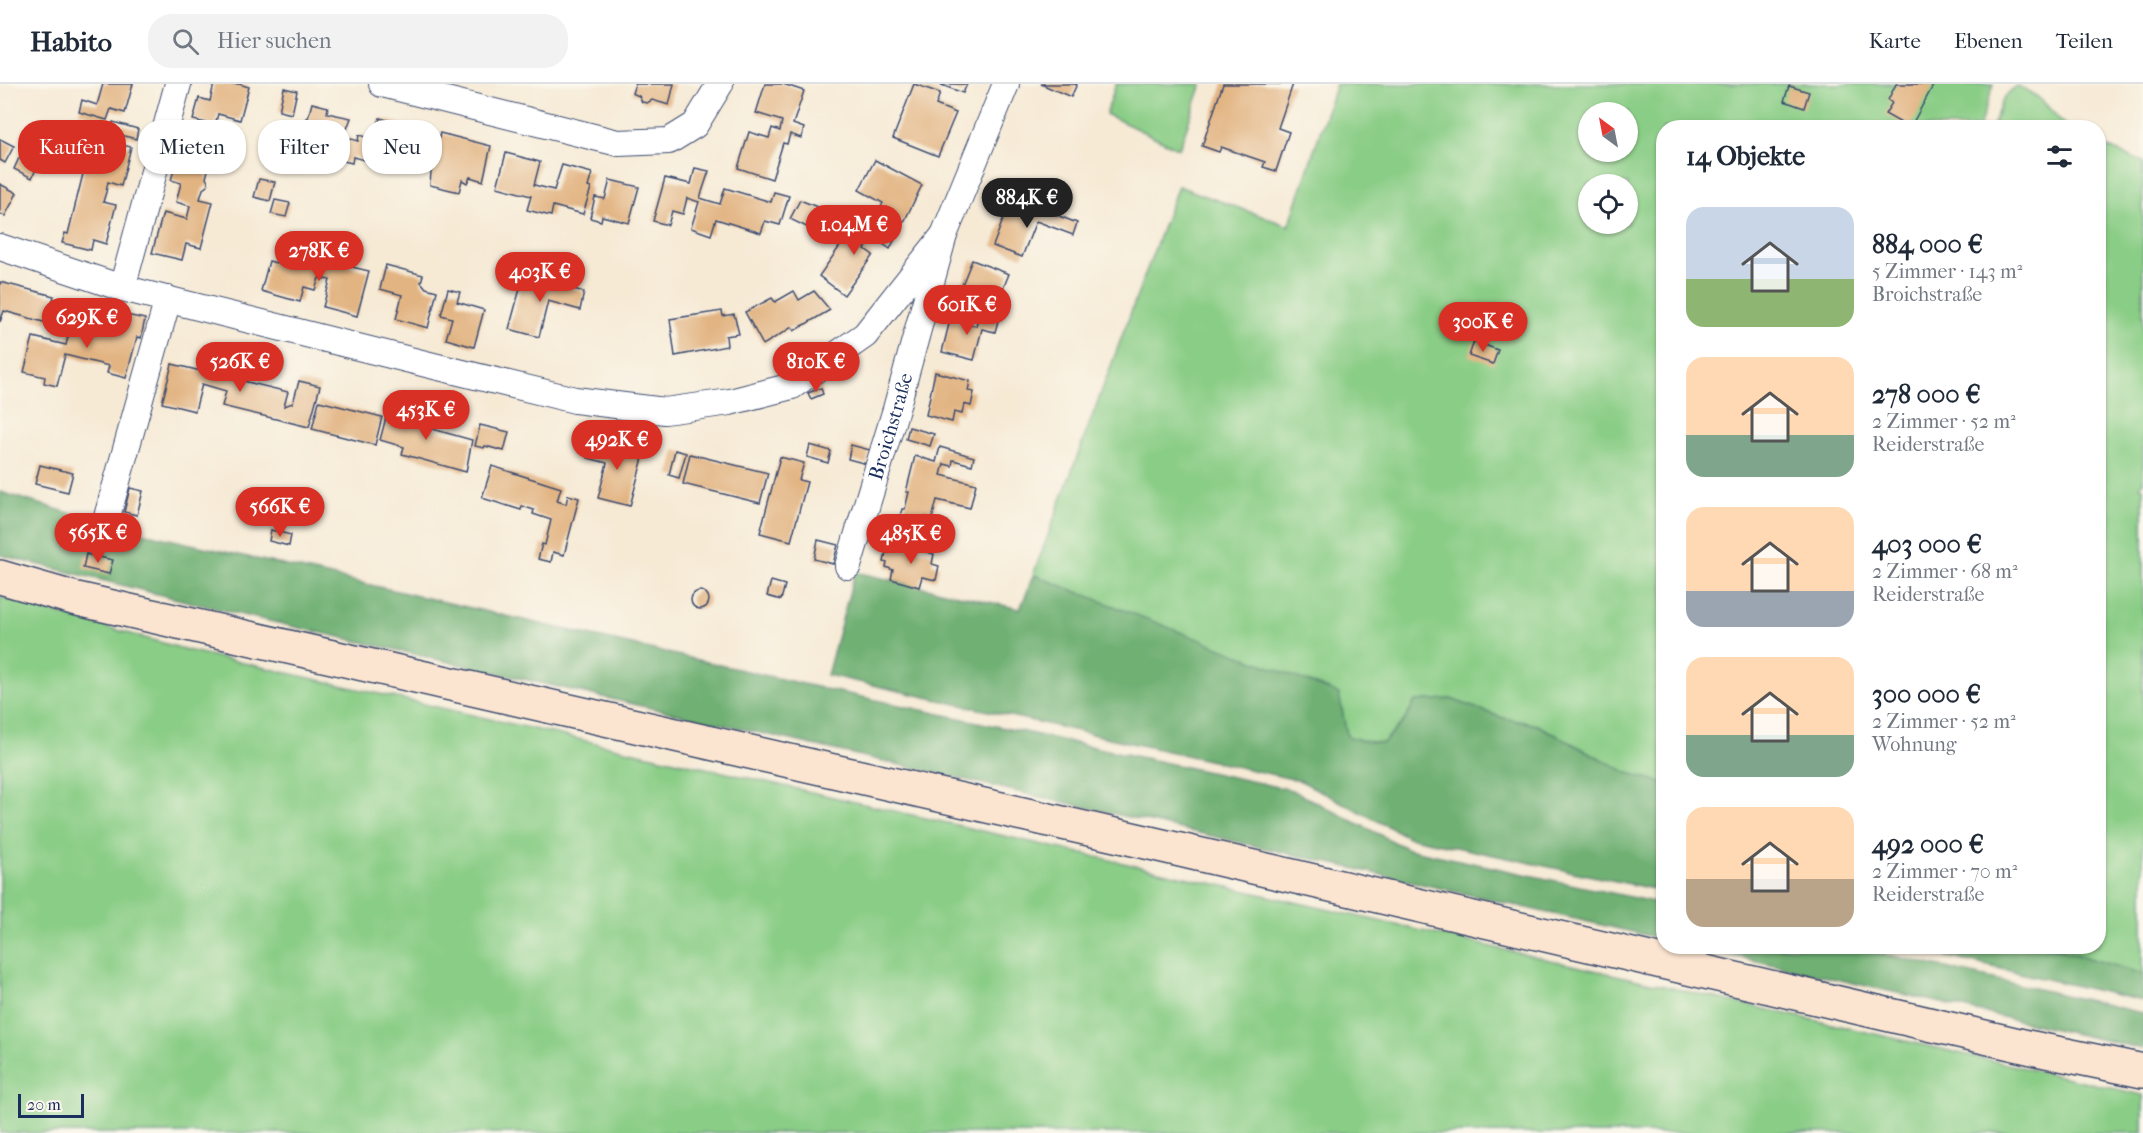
<!DOCTYPE html>
<html lang="de">
<meta charset="utf-8">
<style>
:root{--surface:#fff;--page:#f2f2f3;--text:#1f2937;--muted:#747a83;--line:#e0e1e3;--accent:#d93025}
body{margin:0;font-family:"IM FELL French Canon",serif;background:var(--page);color:var(--text);height:100vh;display:flex;flex-direction:column;font-size:22px;white-space:nowrap}
*{box-sizing:border-box;margin:0}
p{font-size:20px;color:var(--muted)}
.icon{flex:none;width:33px;height:33px;fill:none;stroke:currentColor;stroke-width:2;stroke-linecap:round;stroke-linejoin:round}
.map{position:relative;flex:1;overflow:hidden}
.side{position:absolute;left:1656px;top:36px;width:450px;height:834px;display:flex;flex-direction:column;background:var(--surface);border-radius:24px;box-shadow:0 2px 4px #0004}
.side>*{flex:none}
.guide{position:absolute;left:18px;top:36px;width:570px;height:54px;display:flex;gap:12px}
.needle{width:39px;rotate:328deg}
.controls{position:absolute;left:1578px;top:18px;display:grid;gap:12px}
.controls a{display:grid;place-items:center;width:60px;height:60px;border-radius:50%;background:var(--surface);box-shadow:0 2px 4px #0004;font-size:30px}
.scale{position:absolute;left:18px;bottom:15px;width:66px;box-sizing:border-box;padding-left:6px;border:3px solid #1b2f5e;border-top:0;font-size:16px;line-height:21px;white-space:nowrap;color:#1b2f5e;-webkit-text-stroke:4px #fbf7ec;paint-order:stroke}
.price{position:absolute;translate:-50% -51px;padding:0 14px;border-radius:21px;background:var(--accent);color:#fff;font-size:20px;line-height:39px;filter:drop-shadow(0 2px 3px #0008)}
.price::after{content:'';position:absolute;left:50%;top:36px;width:18px;height:14px;margin-left:-9px;background:inherit;clip-path:polygon(0 0,100% 0,50% 100%)}
.price.selected{background:#222;color:#fff}
ul{padding:0;list-style:none}
li{display:flex;align-items:center;gap:18px;height:150px;padding:0 30px}
li span{display:grid;place-items:center;flex:none;width:168px;height:120px;border-radius:18px;color:#555}
li>.icon{margin-inline-start:auto}
span .icon{width:72px;height:72px;fill:#fffc;stroke-width:1}
li b{font-size:26px}
h2{display:flex;justify-content:space-between;align-items:center;height:72px;padding:0 30px;font-size:26px}
.chip{padding:0 21px;border-radius:24px;background:var(--surface);box-shadow:0 2px 4px #0004;font-size:21px;line-height:54px}
.chip.selected{background:var(--accent);color:#fff}
header{display:flex;align-items:center;gap:36px;box-sizing:border-box;height:84px;padding:0 30px;background:var(--surface);border-bottom:2px solid var(--line)}
header strong{font-size:28px}
nav{display:flex;gap:33px;margin-inline-start:auto;font-size:21px}
.search{width:420px;height:54px;background:var(--page);display:flex;align-items:center;gap:15px;box-sizing:border-box;padding:0 21px;border-radius:24px;color:var(--muted);font-size:22px}
.map>svg:first-child{display:block}
.green{fill:#8acd86;stroke:#527e72;stroke-width:1.5;fill-rule:evenodd}
.forest{fill:#6fb073;stroke:#457068;stroke-width:1.5}
.building{fill:#e2b482}
.lines{fill:none;stroke-linecap:round;stroke-linejoin:round}
.street-casing{stroke:#3c4b70;stroke-width:28}
.secondary-casing{stroke:#3c4b70;stroke-width:36}
.street{stroke:#fff;stroke-width:26}
.secondary{stroke:#fce5d0;stroke-width:33}
.labels{text-anchor:middle;dominant-baseline:central;stroke-width:5;stroke-linejoin:round;paint-order:stroke}
.street-label{font-size:20px;fill:#1b2f5e;stroke:#fbf7ec}
</style>
<header>
<strong>Habito</strong>
<div class="search"><svg class="icon" aria-label="search" viewBox="0 0 24 24"><circle cx="10" cy="10" r="6"/><path d="M15 15l6 6"/></svg>Hier suchen</div>
<nav><a>Karte</a><a>Ebenen</a><a>Teilen</a></nav>
</header>
<div class="map">
<svg width="2143" height="1049" viewBox="0 0 2143 1049">
<rect width="100%" height="100%" fill="#fbf7ec"/>
<filter id="ink" filterUnits="userSpaceOnUse"><feTurbulence type="fractalNoise" baseFrequency=".0167" numOctaves="2"/><feDisplacementMap in="SourceGraphic" scale="12" xChannelSelector="R" yChannelSelector="G"/><feConvolveMatrix kernelMatrix="1 2 1 2 8 2 1 2 1" color-interpolation-filters="sRGB"/></filter>
<filter id="wash" filterUnits="userSpaceOnUse"><feTurbulence type="fractalNoise" baseFrequency=".008" numOctaves="4" result="noise"/><feDisplacementMap in="SourceGraphic" scale="24" xChannelSelector="R" yChannelSelector="G"/><feGaussianBlur stdDeviation="1.35" result="paint"/><feColorMatrix in="noise" values="0 0 0 0 0 0 0 0 0 0 0 0 0 0 0 0 0 1.4 0 .05"/><feComposite in="paint" operator="in"/></filter>
<g filter="url(#wash)">
<rect width="100%" height="100%" fill="#f6ead5"/>
<g class="green">
<polygon points="1116,0 1202,0 1179,65 1106,30"/>
<path d="M 1336,0 L 1994,0 L 1979,43 L 1664,44 L 1663,699 L 1628,689 L 1537,641 L 1503,634 L 1451,615 L 1415,617 L 1404,637 L 1383,659 L 1363,657 L 1347,652 L 1340,617 L 1029,502 L 1178,102 L 1289,142 ZM 1588,28 L 1628,28 L 1628,68 L 1588,68 ZM 1588,100 L 1628,100 L 1628,140 L 1588,140 Z"/>
<path d="M 2016,3 C 2036,4 2053,30 2067,43 L 1993,43 C 1998,28 2001,12 2016,3 Z"/>
<polygon points="2099,60 2143,78 2143,398 2140,403 2143,404 2143,890 2050,863 2098,862"/>
<polygon points="0,513 191,567 2143,1011 2143,1049 0,1049"/>
</g>
<g class="forest">
<polygon points="0,408 112,442 825,605 1292,706 1408,765 1663,820 1663,855 234,529 0,471"/>
<polygon points="855,488 1020,525 1034,491 1339,610 1347,652 1363,657 1383,659 1404,637 1415,617 1451,615 1503,634 1537,641 1628,689 1664,699 1663,807 1408,753 1301,697 827,591"/>
<polygon points="1695,863 1853,863 2143,929 2143,965"/>
<polygon points="2050,863 2143,890 2143,917 1905,863"/>
</g>
<g id="blocks">
<g class="building">
<polygon points="103,0 133,0 125,29 111,25 107,36 79,28 82,16 97,21"/>
<polygon points="214,0 239,0 249,3 240,36 218,30 215,41 193,36 199,14 210,17"/>
<polygon points="635,0 674,0 669,21 652,16 647,19 642,18 639,12 632,9"/>
<polygon points="765,0 783,0 804,7 793,40 804,44 801,54 790,50 787,60 783,59 772,95 738,84 749,48 769,54 772,44 780,47 782,37 756,29"/>
<polygon points="914,0 940,9 936,21 956,29 938,72 893,54"/>
<polygon points="939,0 967,0 963,9"/>
<polygon points="1041,0 1077,0 1071,13"/>
<polygon points="1223,0 1293,0 1278,44 1289,48 1276,87 1263,83 1265,78 1221,63 1219,68 1202,62"/>
<polygon points="1896,0 1934,0 1910,44 1885,30 1892,19 1888,16"/>
<polygon points="1789,2 1809,8 1804,24 1784,17"/>
<polygon points="284,4 297,7 292,30 279,27"/>
<polygon points="312,19 328,23 327,29 351,34 344,53 358,57 359,51 374,55 380,34 419,45 410,81 373,73 372,78 353,73 352,79 339,76 340,70 328,67 326,72 300,66 307,34 308,34"/>
<polygon points="113,38 138,45 136,55 110,48"/>
<polygon points="440,49 491,62 483,97 470,93 467,99 462,96 459,108 430,101 431,88"/>
<polygon points="92,54 131,63 121,102 108,98 106,108 103,118 116,121 106,160 93,156 91,166 62,159 65,149 68,150"/>
<polygon points="0,55 14,62 5,79 0,76"/>
<polygon points="182,59 213,67 215,71 214,75 210,78 206,94 208,98 207,102 203,105 200,115 213,118 201,164 186,160 182,176 152,169 163,129 187,135 190,122 176,118 181,99 171,96"/>
<polygon points="506,69 540,78 534,101 554,106 562,81 592,89 588,103 591,104 583,130 553,122 551,132 527,126 531,112 497,103"/>
<polygon points="19,74 37,83 32,94 14,85"/>
<polygon points="875,76 922,101 904,138 880,125 883,119 859,106"/>
<polygon points="695,84 709,87 700,114 720,120 725,104 771,118 774,108 789,112 780,141 765,137 761,149 716,135 711,151 691,144 699,118 687,114 683,130 672,127 668,141 653,137 665,94 691,100"/>
<polygon points="259,95 275,98 270,117 254,113"/>
<polygon points="610,96 639,103 629,139 602,132 601,137 590,134 595,113 605,115"/>
<polygon points="0,100 17,109 5,132 0,130"/>
<polygon points="275,116 290,119 286,133 271,130"/>
<polygon points="800,116 827,127 817,148 790,135"/>
<polygon points="1031,121 1077,139 1073,151 1036,137 1022,173 993,162 1007,125 1027,132"/>
<polygon points="852,139 870,151 876,140 897,151 890,165 873,153 865,165 873,171 844,211 819,192 847,152 845,150"/>
<polygon points="313,166 337,172 335,179 369,187 357,232 323,223 330,196 319,194 315,206 304,203 300,218 261,207 269,177 294,184 295,180 309,183"/>
<polygon points="507,176 522,180 516,201 502,197"/>
<polygon points="972,176 1009,190 996,222 977,215 971,229 952,226"/>
<polygon points="386,181 423,191 421,198 426,204 437,207 428,244 396,235 402,211 380,205"/>
<polygon points="524,190 584,208 580,226 548,217 539,253 509,245"/>
<polygon points="0,198 54,212 47,239 4,227 0,238"/>
<polygon points="448,205 460,208 457,218 484,226 474,263 446,255 452,234 441,231"/>
<polygon points="794,207 799,216 814,207 830,226 794,247 792,243 763,261 745,228 772,214 775,218"/>
<polygon points="722,227 723,232 734,230 739,250 726,252 727,262 675,272 670,235"/>
<polygon points="122,230 145,235 141,254 137,253 126,294 107,289 109,282 65,271 57,302 44,299 45,293 24,288 33,253 66,261 72,237 117,249"/>
<polygon points="979,230 999,233 995,248 982,245 974,276 942,268 950,236 976,242"/>
<polygon points="1474,257 1498,266 1493,280 1469,272"/>
<polygon points="209,275 242,284 239,296 288,308 284,322 293,319 299,297 320,302 309,343 222,322 226,307 202,300 195,327 162,319 172,280 205,288"/>
<polygon points="935,288 970,297 968,307 974,308 971,322 964,320 962,330 954,328 952,338 926,331"/>
<polygon points="821,304 823,310 811,315 808,309"/>
<polygon points="319,317 382,333 375,361 312,345"/>
<polygon points="389,322 410,328 407,338 472,356 466,388 402,370 404,363 380,356"/>
<polygon points="480,341 509,348 504,367 485,362 484,364 475,362"/>
<polygon points="909,343 934,350 930,362 906,355"/>
<polygon points="593,353 614,359 613,362 644,370 630,422 598,414 607,379 588,374"/>
<polygon points="810,361 831,367 828,379 807,373"/>
<polygon points="851,361 870,366 867,380 848,375"/>
<polygon points="940,363 974,373 972,381 953,376 952,382 944,380 941,391 976,400 970,424 937,416 932,435 926,433 919,458 902,454 905,442 898,440 902,425 905,425 909,408 906,408 915,372 936,378"/>
<polygon points="675,366 686,369 679,394 669,391"/>
<polygon points="690,370 768,389 760,419 683,400"/>
<polygon points="780,373 804,379 799,396 807,398 791,457 760,449"/>
<polygon points="40,381 73,389 68,408 35,400"/>
<polygon points="492,382 561,404 557,417 566,420 568,411 579,414 564,471 553,468 551,478 538,475 542,460 545,461 551,436 533,430 534,426 522,422 521,426 482,414"/>
<polygon points="130,404 143,407 137,431 124,428"/>
<polygon points="271,446 291,451 289,462 269,457"/>
<polygon points="818,456 838,461 833,480 814,475"/>
<polygon points="892,459 934,470 932,480 939,482 936,496 922,493 919,503 891,495 893,486 886,483 887,479 884,478 886,468 889,469"/>
<polygon points="86,470 113,476 109,490 83,484"/>
<polygon points="771,497 785,501 781,516 767,512"/>
<circle cx="700" cy="516" r="9"/>
</g>
</g>
</g>
<g filter="url(#ink)">
<use href="#blocks" fill-opacity="0" stroke="#3c4b70" stroke-width="1.5"/>
<g class="lines">
<g class="street-casing">
<g id="street">
<polyline points="382,0 618,59 669,57 695,41 720,0"/>
<polyline points="0,163 122,204 434,282 575,316 665,327 730,318 792,302 865,251 944,151"/>
<polyline points="122,204 178,0"/>
<polyline points="107,433 168,215"/>
<path id="s1" d="M 848,482 L 896,325 L 944,151 L 1006,0"/>
</g>
</g>
<g class="secondary-casing">
<polyline id="secondary" points="0,493 73,514 1137,756 2032,964 2143,987"/>
</g>
<use href="#street" class="street"/>
<use href="#secondary" class="secondary"/>
</g>
</g>
<g class="labels">
<g class="street-label">
<text stroke="none"><textPath href="#s1" startOffset="146">Broichstraße</textPath></text>
</g>
</g>
</svg>
<div class="controls">
<a><svg class="needle" viewBox="-14 -14 28 28"><path d="M0-13l5 13h-10z" fill="#e53935"/><path d="M0 13l5-13h-10z" fill="#747a83"/></svg></a>
<a><svg class="icon" aria-label="locate" viewBox="0 0 24 24"><circle cx="12" cy="12" r="6"/><path d="M12 2v4M12 18v4M2 12h4M18 12h4"/></svg></a>
</div>
<div class="scale">20 m</div>
<b class="price selected" style="left:1027px;top:145px">884K €</b>
<b class="price" style="left:854px;top:172px">1.04M €</b>
<b class="price" style="left:319px;top:198px">278K €</b>
<b class="price" style="left:540px;top:219px">403K €</b>
<b class="price" style="left:967px;top:252px">601K €</b>
<b class="price" style="left:87px;top:265px">629K €</b>
<b class="price" style="left:1483px;top:269px">300K €</b>
<b class="price" style="left:240px;top:309px">526K €</b>
<b class="price" style="left:816px;top:309px">810K €</b>
<b class="price" style="left:426px;top:357px">453K €</b>
<b class="price" style="left:617px;top:387px">492K €</b>
<b class="price" style="left:280px;top:454px">566K €</b>
<b class="price" style="left:98px;top:480px">565K €</b>
<b class="price" style="left:911px;top:481px">485K €</b>
<div class="guide">
<a class="chip selected">Kaufen</a>
<a class="chip">Mieten</a>
<a class="chip">Filter</a>
<a class="chip">Neu</a>
</div>
<section class="side">
<h2>14 Objekte<svg class="icon" aria-label="filters" viewBox="0 0 24 24"><path d="M4 7h16M4 17h16"/><circle cx="9" cy="7" r="2"/><circle cx="15" cy="17" r="2"/></svg></h2>
<ul>
<li><span style="background:linear-gradient(#c9d6e8 60%,#8fb573 0)"><svg class="icon" aria-label="home" viewBox="0 0 24 24"><path d="M3 11l9-7 9 7M6 9v11h12V9"/></svg></span><div><b>884 000 €</b><p>5 Zimmer · 143 m²</p><p>Broichstraße</p></div></li>
<li><span style="background:linear-gradient(#ffd9b3 65%,#7fa58c 0)"><svg class="icon" aria-label="home" viewBox="0 0 24 24"><path d="M3 11l9-7 9 7M6 9v11h12V9"/></svg></span><div><b>278 000 €</b><p>2 Zimmer · 52 m²</p><p>Reiderstraße</p></div></li>
<li><span style="background:linear-gradient(#ffd9b3 70%,#9aa5b1 0)"><svg class="icon" aria-label="home" viewBox="0 0 24 24"><path d="M3 11l9-7 9 7M6 9v11h12V9"/></svg></span><div><b>403 000 €</b><p>2 Zimmer · 68 m²</p><p>Reiderstraße</p></div></li>
<li><span style="background:linear-gradient(#ffd9b3 65%,#7fa58c 0)"><svg class="icon" aria-label="home" viewBox="0 0 24 24"><path d="M3 11l9-7 9 7M6 9v11h12V9"/></svg></span><div><b>300 000 €</b><p>2 Zimmer · 52 m²</p><p>Wohnung</p></div></li>
<li><span style="background:linear-gradient(#ffd9b3 60%,#b9a48a 0)"><svg class="icon" aria-label="home" viewBox="0 0 24 24"><path d="M3 11l9-7 9 7M6 9v11h12V9"/></svg></span><div><b>492 000 €</b><p>2 Zimmer · 70 m²</p><p>Reiderstraße</p></div></li>
</ul>
</section>
</div>
